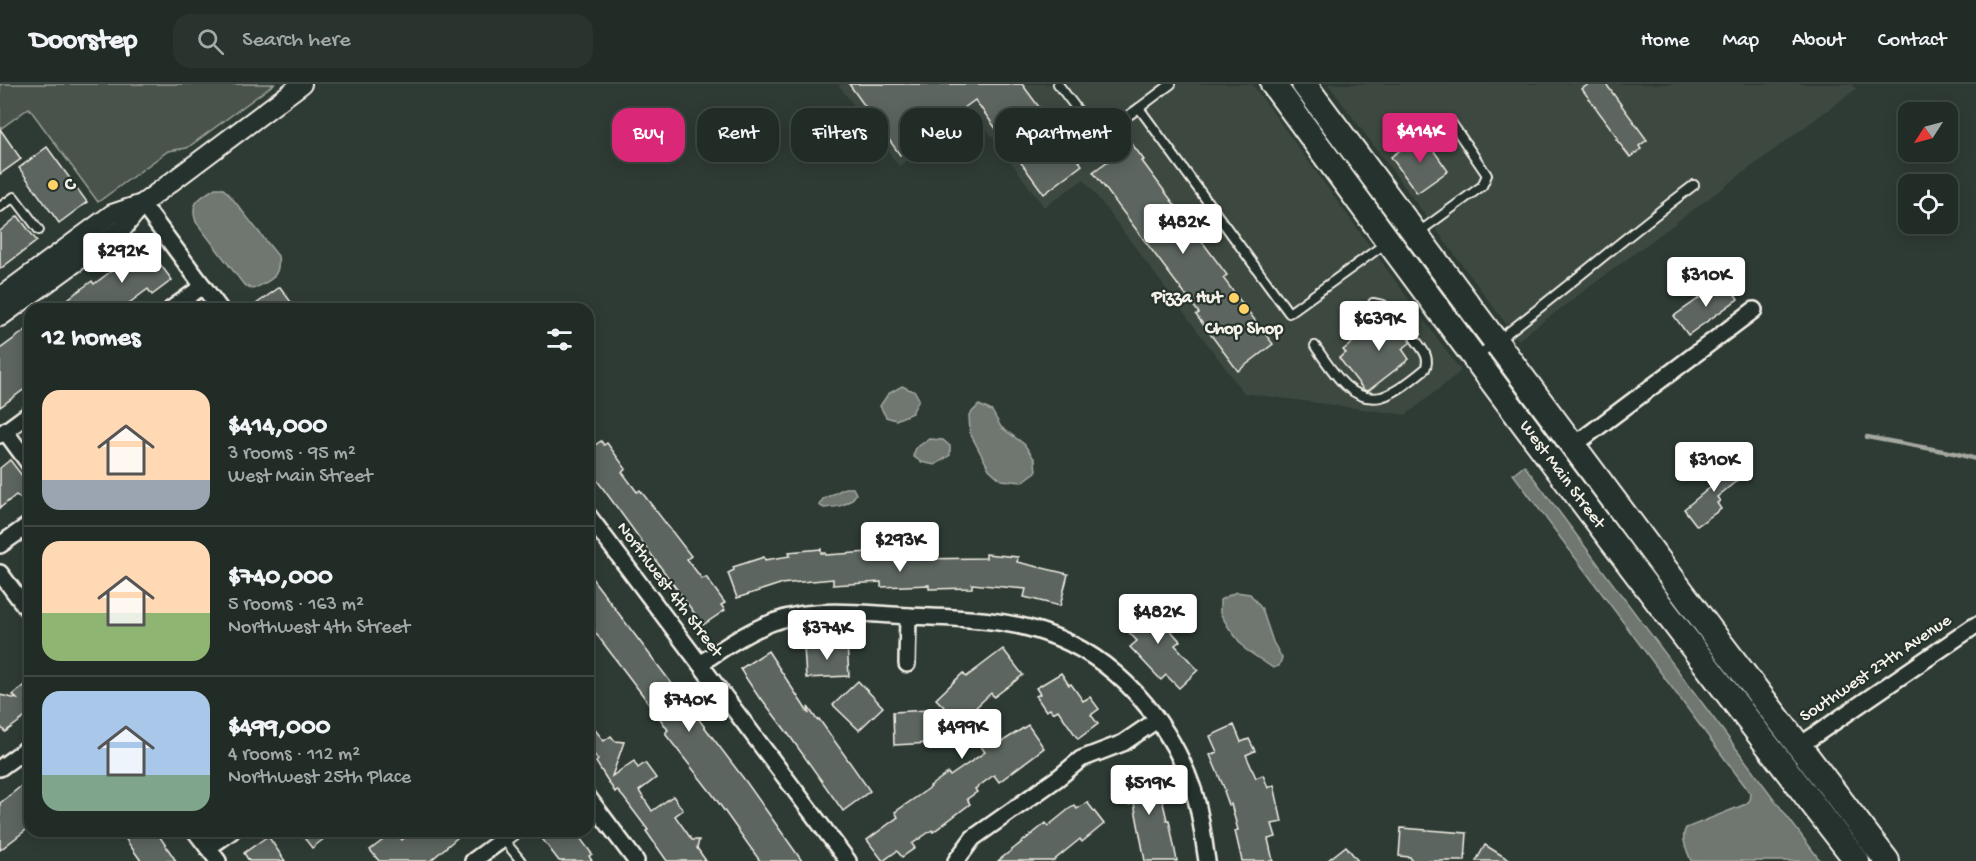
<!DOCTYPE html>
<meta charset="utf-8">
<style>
:root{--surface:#222c27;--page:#2a342f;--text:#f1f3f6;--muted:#a2a7a7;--line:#3f4844;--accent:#db2777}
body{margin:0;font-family:"Gochi Hand",sans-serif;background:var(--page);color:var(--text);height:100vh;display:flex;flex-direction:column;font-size:22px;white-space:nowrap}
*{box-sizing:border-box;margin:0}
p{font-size:20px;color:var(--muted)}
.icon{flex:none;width:33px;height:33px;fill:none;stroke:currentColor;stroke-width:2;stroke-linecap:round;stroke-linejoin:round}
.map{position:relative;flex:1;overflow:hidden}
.panel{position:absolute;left:24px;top:219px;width:570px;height:534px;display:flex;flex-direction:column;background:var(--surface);border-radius:18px;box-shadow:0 3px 15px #0003,0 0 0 2px var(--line)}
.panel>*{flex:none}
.hud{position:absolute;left:612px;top:24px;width:570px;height:54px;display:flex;gap:12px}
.needle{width:39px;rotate:234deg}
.tools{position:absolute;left:1898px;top:18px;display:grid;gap:12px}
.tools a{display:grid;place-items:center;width:60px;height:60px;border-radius:12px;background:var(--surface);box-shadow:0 3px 15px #0003,0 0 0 2px var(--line);font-size:30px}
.price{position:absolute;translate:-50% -51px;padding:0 14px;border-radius:6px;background:#fff;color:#222;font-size:20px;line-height:39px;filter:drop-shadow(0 2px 3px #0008)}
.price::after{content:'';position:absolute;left:50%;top:36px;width:18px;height:14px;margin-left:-9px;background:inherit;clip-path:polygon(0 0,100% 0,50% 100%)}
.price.on{background:var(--accent);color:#fff}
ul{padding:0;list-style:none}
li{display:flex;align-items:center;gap:18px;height:150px;padding:0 18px}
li+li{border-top:2px solid var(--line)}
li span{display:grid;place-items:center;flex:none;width:168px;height:120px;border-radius:18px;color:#555}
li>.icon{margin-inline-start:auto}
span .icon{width:72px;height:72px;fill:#fffc;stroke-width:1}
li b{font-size:26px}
h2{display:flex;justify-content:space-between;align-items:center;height:72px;padding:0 18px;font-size:26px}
.tag{padding:0 21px;border-radius:18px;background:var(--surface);box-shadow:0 3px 15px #0003,0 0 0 2px var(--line);font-size:21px;line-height:54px}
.tag.on{background:var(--accent);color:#fff}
header{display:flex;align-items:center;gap:36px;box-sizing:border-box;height:84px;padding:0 30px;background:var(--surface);border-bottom:2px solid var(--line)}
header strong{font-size:28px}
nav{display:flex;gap:33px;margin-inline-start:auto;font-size:21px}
.search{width:420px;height:54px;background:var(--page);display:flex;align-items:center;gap:15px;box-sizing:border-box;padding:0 21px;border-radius:18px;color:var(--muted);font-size:22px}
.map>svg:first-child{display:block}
.built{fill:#3c4841}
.green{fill:#48524c;stroke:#9ea29a;stroke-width:1.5}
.water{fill:#6f7770;stroke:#a4a8a0;stroke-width:1.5}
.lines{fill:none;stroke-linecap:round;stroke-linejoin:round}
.stream{stroke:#a4a8a0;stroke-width:4.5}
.building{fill:#5c655e;stroke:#f4f1e8;stroke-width:1.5}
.service-casing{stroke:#f4f1e8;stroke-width:12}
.minor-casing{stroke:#f4f1e8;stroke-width:20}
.tertiary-casing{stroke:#f4f1e8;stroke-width:22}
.trunk-casing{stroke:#f4f1e8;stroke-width:28}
.service{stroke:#26332d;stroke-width:8}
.minor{stroke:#26332d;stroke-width:15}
.tertiary{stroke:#26332d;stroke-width:18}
.trunk{stroke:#26332d;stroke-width:24}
.poi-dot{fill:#ffd166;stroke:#26332d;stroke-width:2}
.labels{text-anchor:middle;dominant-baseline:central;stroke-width:4.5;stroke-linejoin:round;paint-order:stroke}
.poi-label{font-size:18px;font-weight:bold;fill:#f4f1e8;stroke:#26332d;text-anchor:start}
.street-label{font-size:18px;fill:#f4f1e8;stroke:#26332d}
</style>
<header>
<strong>Doorstep</strong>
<div class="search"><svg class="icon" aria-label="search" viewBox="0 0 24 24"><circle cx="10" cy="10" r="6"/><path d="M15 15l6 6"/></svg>Search here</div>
<nav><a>Home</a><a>Map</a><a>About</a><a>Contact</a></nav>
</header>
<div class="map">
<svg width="1976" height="777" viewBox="0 0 1976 777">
<rect width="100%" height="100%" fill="#2e3b34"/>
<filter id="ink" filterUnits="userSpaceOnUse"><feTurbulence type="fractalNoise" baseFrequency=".0167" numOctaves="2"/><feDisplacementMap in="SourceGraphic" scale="12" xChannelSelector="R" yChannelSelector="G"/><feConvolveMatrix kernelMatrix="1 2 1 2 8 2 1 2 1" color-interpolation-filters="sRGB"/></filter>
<g filter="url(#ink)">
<g class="built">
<polygon points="838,0 1252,0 1461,287 1406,331 1244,309 1084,95 1044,123 974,28 899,82"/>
<polygon points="1328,0 1852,0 1856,5 1518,256"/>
</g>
<polygon class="green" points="0,0 274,0 187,64 168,67 98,118 29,24 0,45"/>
<g class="water">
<path d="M 215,104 L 222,104 L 228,109 L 278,172 C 281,193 270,197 253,205 L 244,201 L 196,138 C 189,118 200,114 215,104 Z"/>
<polygon points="902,302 915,308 919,315 912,329 896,336 886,333 880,322 888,310"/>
<polygon points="979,321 992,327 1001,343 1024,360 1035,376 1036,388 1022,398 1001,396 989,385 970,349 969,331"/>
<polygon points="929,355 943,356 950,362 950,371 935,381 921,378 913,372 916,364"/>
<path d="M 1524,381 L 1819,775 L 1819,777 L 1691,777 C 1687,766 1680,754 1686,744 L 1746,720 L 1750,716 L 1751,710 L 1513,390 Z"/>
<path d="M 845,404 L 853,404 L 856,410 C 849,422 837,423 824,424 L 819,421 L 823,415 Z"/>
<polygon points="1236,508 1250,510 1262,525 1273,558 1282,574 1279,582 1273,584 1245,565 1229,544 1220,529 1220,516"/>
</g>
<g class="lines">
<polyline class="stream" points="1867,353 1954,369 1976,375"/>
</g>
<g class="building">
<polygon points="849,0 1022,0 1082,81 1044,110 975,16 900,71"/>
<polygon points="1589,0 1606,0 1647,56 1639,62 1641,65 1630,73 1616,55 1618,54 1582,5"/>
<polygon points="0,45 21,75 0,90"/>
<polygon points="1422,50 1448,87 1417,109 1391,73"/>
<polygon points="1129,56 1144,76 1142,77 1227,191 1223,194 1273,260 1238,287 1196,231 1199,229 1093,88 1112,74 1110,71"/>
<polygon points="47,63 87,118 59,139 19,84"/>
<polygon points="18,132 37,157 0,185 0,147"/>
<polygon points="146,161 172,196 152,211 148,205 121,225 54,225 92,197 94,200 126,176 123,172 136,163 139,166"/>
<polygon points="1725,196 1738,215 1688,251 1674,232"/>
<polygon points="280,203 296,225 249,225"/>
<polygon points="1403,226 1421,250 1415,249 1411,251 1409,255 1410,259 1402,265 1409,275 1368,307 1364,306 1339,274 1346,269 1343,266 1376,240 1379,244 1391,235 1399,236 1402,232 1401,228"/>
<polygon points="30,243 30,301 0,323 0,265"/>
<polygon points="601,357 604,361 607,359 626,385 622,388 637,408 640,406 691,472 687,475 702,495 706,493 725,519 721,521 725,526 703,541 588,384 588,366"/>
<polygon points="10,376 30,402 30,408 21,415 16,411 0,424 0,384"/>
<polygon points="1726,376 1731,381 1735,378 1745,390 1717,413 1720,417 1717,419 1721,425 1697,442 1684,425 1719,396 1712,387"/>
<polygon points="821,465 821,469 825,469 826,471 869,468 869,472 874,472 917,471 917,475 986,474 986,470 1018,473 1017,478 1068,490 1060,522 1024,513 1026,505 972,500 972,504 929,505 929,501 881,503 881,498 833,501 833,495 780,500 737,514 728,489 734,486 733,483 764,473 765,476 790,472 789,468"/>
<polygon points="588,489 747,699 802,777 760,777 713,711 666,651 666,648 668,646 654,626 588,539"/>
<polygon points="1143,519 1152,522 1173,546 1172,548 1180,557 1175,561 1198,586 1179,604 1166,591 1161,596 1130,563 1137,557 1125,544 1127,542 1123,537"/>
<polygon points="847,560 849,592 806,594 804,563"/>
<polygon points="1003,565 1023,591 994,613 991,609 971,628 997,661 1028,641 1044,664 999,698 994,691 975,705 977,708 967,715 970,720 933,748 932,746 912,760 915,764 902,773 897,767 883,777 867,756 898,733 895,728 931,703 930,702 948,689 950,692 985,668 962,637 960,639 936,615 963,589 966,593"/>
<polygon points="768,567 809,630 808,623 817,636 819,635 870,707 843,727 789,651 761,614 760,615 740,585"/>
<polygon points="1061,589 1069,601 1071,600 1083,617 1090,613 1099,625 1091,631 1098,640 1078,655 1058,626 1053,629 1050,625 1046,627 1036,612 1040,610 1036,604"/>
<polygon points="30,597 30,634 28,631 5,648 0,642 0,611 17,615 13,611"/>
<polygon points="858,597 883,623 859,646 833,621"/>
<polygon points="929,626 931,659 894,661 893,628"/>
<polygon points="588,637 604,657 611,652 615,657 624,658 612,692 634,677 638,684 645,679 656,694 639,707 652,727 673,712 683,726 675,732 692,756 699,756 697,764 706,777 667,777 646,747 648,746 624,714 617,706 615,708 596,678 598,676 588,662"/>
<polygon points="1234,641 1241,658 1249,655 1255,667 1246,671 1256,694 1263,691 1268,704 1274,701 1282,738 1272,740 1276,753 1268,755 1273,777 1242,777 1235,747 1238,746 1231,720 1229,721 1224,707 1225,706 1210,671 1217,668 1210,652"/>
<polygon points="1145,685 1149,696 1154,694 1163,719 1167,736 1169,736 1177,777 1145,777 1134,719 1128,721 1123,706 1117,708 1113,697"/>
<polygon points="30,695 30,743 0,766 0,719"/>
<polygon points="1087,718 1104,740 1082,758 1080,755 1053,777 998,777 1046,739 1048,742 1074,721 1077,725"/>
<polygon points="1401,744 1467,749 1465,777 1412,777 1410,773 1399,772"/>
<polygon points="120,747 156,747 176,777 141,777"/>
<polygon points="299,747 334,747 312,764"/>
<polygon points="395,747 402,756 413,747 465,747 430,777 379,777 370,766"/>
<polygon points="547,747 575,747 592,770 589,772 592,777 559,777 540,752"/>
<polygon points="268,752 285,777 249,777 244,769"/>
<polygon points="1485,761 1511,777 1476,777"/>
<polygon points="1346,762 1358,777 1327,777"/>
</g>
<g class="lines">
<g class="service-casing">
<g id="service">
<polyline points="1058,0 1098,53 1139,24"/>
<polyline points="1171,0 1139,24 1289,229 1386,159"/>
<polyline points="0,123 14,113 39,146"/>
<polyline points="1419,148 1482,102 1487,91 1451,38"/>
<polyline points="1373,219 1383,221 1396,231"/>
<path d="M 1315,262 C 1330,283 1350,320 1381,313 C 1396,309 1413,295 1425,285 C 1431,273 1422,265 1415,255"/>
<path d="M 1477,272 C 1551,217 1620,157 1694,101"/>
<polyline points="503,755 521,777"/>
</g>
</g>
<g class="minor-casing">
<g id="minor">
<polyline points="142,120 220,225"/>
<polyline points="171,225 203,202"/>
<polyline points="5,347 30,381"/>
<polyline points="0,351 30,329"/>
<polyline points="1573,362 1754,226"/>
<polyline points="588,431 848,777"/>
<polyline points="0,461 30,440"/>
<polyline points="0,489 30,529"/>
<path d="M 700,580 C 734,556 772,531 815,529 C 847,526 878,531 910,532 C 955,534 1002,534 1045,549 C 1116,573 1169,636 1193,705 C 1201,728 1203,753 1207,777"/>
<polyline points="907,580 908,532"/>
<polyline points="1799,662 1976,541"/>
<polyline points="0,684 30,662"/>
<polyline points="588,713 636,777"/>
<polyline points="195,747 218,777"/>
<polyline points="208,764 232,747"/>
<polyline points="473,777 514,747"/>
<polyline points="956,777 973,754 1058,694 1081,675 1123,659 1157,636"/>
</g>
</g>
<g class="tertiary-casing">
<g id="tertiary">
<polyline points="0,213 112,130 142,120"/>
<polyline points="0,233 123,144 142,120 302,0"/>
</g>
</g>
<g class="trunk-casing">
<g id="trunk">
<path id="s1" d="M 1273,0 C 1464,262 1658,521 1857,777"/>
<polyline points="1304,0 1712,548 1887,777"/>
</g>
</g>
<use href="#service" class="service"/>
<use href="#minor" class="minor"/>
<use href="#tertiary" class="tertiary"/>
<use href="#trunk" class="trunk"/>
</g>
</g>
<g class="poi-dot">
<circle cx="53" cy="101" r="6"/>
<circle cx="1234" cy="214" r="6"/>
<circle cx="1244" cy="225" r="6"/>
</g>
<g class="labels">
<g class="poi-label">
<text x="65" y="101">C</text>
<text x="1222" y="214" text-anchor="end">Pizza Hut</text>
<text x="1244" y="245" text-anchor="middle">Chop Shop</text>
</g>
<g class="street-label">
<text stroke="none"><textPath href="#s1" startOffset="486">West Main Street</textPath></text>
<text transform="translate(669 506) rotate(53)">Northwest 4th Street</text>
<text transform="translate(1876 585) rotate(-34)">Southwest 27th Avenue</text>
</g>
</g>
</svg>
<div class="tools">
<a><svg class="needle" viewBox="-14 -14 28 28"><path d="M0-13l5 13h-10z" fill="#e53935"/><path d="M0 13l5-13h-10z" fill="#a2a7a7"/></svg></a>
<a><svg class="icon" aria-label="locate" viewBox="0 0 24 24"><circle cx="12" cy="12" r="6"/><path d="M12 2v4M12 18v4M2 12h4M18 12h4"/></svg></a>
</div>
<b class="price on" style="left:1420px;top:80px">$414K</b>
<b class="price" style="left:1183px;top:171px">$482K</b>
<b class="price" style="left:122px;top:200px">$292K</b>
<b class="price" style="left:1706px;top:224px">$310K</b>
<b class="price" style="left:1379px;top:268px">$639K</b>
<b class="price" style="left:1714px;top:409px">$310K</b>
<b class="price" style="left:900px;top:489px">$293K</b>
<b class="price" style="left:1158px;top:561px">$482K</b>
<b class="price" style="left:827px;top:577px">$374K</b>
<b class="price" style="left:689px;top:649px">$740K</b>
<b class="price" style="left:962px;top:676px">$499K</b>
<b class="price" style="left:1149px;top:732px">$519K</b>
<div class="hud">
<a class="tag on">Buy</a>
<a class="tag">Rent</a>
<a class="tag">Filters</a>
<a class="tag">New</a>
<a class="tag">Apartment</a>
</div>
<section class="panel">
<h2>12 homes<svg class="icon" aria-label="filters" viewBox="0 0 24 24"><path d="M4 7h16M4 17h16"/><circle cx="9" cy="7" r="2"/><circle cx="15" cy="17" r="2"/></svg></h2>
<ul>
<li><span style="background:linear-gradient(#ffd9b3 75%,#9aa5b1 0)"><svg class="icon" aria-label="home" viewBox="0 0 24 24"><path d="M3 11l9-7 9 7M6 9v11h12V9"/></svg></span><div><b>$414,000</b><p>3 rooms · 95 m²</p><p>West Main Street</p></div></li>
<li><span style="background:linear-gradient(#ffd9b3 60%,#8fb573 0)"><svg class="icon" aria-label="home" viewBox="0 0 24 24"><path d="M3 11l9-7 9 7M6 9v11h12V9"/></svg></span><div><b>$740,000</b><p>5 rooms · 163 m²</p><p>Northwest 4th Street</p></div></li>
<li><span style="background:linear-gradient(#a9c7e8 70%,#7fa58c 0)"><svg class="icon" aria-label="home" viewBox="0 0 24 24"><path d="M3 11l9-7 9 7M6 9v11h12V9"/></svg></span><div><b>$499,000</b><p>4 rooms · 112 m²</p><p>Northwest 25th Place</p></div></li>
</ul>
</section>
</div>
